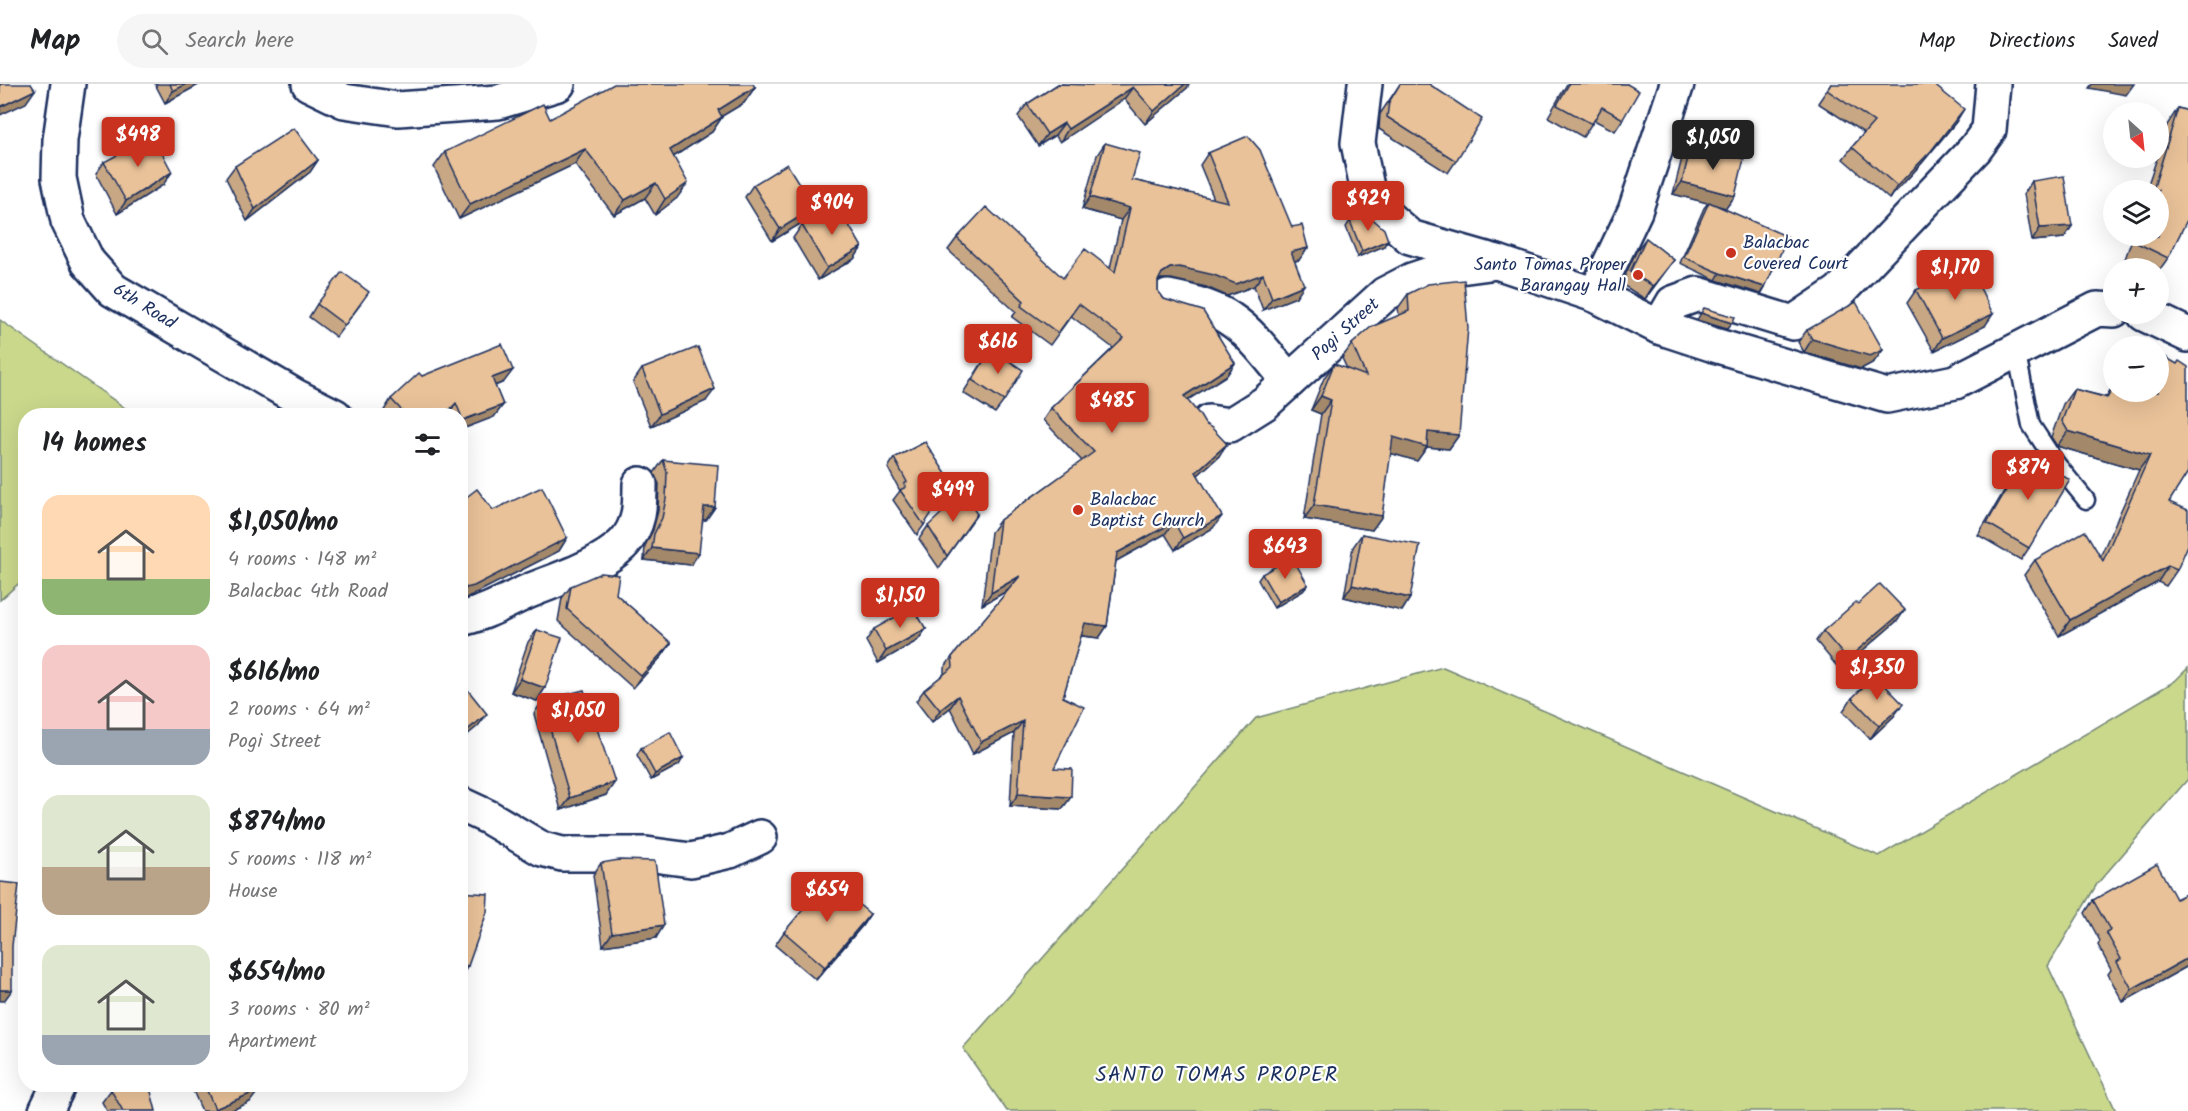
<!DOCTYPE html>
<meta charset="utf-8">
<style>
:root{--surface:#fff;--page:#f6f6f6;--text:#202124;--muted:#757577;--line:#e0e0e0;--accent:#c8321e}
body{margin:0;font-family:Kalam,sans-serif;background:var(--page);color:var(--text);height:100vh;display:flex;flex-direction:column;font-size:22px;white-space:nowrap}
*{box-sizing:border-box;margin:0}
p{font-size:20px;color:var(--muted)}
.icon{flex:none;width:33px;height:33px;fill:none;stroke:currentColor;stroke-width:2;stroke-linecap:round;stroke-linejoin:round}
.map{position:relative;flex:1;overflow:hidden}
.details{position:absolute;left:18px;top:324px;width:450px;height:684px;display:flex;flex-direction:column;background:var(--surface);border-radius:24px;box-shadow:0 6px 24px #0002}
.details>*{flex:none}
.needle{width:39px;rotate:153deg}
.buttons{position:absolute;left:2103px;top:18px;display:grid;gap:12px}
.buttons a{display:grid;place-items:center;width:66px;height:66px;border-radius:50%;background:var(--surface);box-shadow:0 6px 24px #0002;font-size:30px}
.price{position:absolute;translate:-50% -51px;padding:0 14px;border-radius:6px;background:var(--accent);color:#fff;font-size:20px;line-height:39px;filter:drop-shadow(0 2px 3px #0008)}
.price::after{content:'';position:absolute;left:50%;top:36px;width:18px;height:14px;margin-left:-9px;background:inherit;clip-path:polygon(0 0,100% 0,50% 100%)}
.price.selected{background:#222;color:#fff}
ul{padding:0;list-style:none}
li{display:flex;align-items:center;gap:18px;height:150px;padding:0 24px}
li span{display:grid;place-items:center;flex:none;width:168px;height:120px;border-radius:18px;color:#555}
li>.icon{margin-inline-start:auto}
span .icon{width:72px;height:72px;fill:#fffc;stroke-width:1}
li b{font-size:26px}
h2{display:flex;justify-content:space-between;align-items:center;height:72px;padding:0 24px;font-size:26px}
header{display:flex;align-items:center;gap:36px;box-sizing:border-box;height:84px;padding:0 30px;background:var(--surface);border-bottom:2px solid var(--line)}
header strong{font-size:28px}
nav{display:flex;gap:33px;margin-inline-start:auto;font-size:21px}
.search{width:420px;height:54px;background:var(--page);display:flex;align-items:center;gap:15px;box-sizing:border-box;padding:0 21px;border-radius:33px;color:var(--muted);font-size:22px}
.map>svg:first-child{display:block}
.green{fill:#cad88c;stroke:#728475;stroke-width:1.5}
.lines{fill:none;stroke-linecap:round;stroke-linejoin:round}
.service-casing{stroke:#1b2f5e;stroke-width:21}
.minor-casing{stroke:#1b2f5e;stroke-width:38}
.secondary-casing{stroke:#1b2f5e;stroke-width:38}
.service{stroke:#fff;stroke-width:16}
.minor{stroke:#fff;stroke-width:33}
.secondary{stroke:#fff;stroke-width:33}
.wall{fill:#c8a784;stroke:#1b2f5e;stroke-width:1.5}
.shaded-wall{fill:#a3886b;stroke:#1b2f5e;stroke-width:1.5}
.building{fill:#e9c299;stroke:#1b2f5e;stroke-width:1.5}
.poi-dot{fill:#c8321e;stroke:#fff;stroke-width:2}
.labels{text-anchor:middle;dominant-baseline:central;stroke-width:4.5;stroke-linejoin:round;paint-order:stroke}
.poi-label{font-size:18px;fill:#1b2f5e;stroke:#fff;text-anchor:start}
.street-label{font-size:18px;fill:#1b2f5e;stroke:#fff}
.quarter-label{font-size:21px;letter-spacing:1.5px;fill:#1b2f5e;stroke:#fff}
</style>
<header>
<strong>Map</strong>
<div class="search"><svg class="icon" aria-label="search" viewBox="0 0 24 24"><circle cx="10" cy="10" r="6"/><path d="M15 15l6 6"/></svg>Search here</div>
<nav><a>Map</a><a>Directions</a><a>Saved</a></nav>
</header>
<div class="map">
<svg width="2188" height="1027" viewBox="0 0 2188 1027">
<rect width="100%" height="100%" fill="#fff"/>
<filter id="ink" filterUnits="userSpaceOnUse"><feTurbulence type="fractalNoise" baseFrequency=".0167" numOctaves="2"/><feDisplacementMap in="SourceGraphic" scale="12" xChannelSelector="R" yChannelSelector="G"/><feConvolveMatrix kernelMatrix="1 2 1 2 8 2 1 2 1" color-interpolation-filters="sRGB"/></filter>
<g filter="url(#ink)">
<g class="green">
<polygon points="0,236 135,331 26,332 25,494 0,516"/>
<polygon points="1443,583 1879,772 2175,597 2188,584 2188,695 2097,800 2048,882 2116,1027 1007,1027 963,964 1256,634"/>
</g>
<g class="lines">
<g class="service-casing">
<polyline id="service" points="2016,266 2031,341 2056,379 2086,416"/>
</g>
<g class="minor-casing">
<g id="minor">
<polyline points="68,0 60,56 59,94 68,137 88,178 113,206 295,312 335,332"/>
<polyline points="1595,211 1635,127 1677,0"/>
<path d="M 1168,213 C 1189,217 1213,223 1230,235 C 1253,250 1271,276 1289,297"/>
<polyline points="1659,243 1673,219 1698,210 1793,239 1839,208 1975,65 1989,46 1993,0"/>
<polyline points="1209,338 1230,341 1265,319 1385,210 1412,196 1445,185 1497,178"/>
<path d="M 460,535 C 485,530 506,517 529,507 C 558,495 601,482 623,460 C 640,442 640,423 640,400"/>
<polyline points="460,720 488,733 542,765 562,770 646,770 691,776 730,767 760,753"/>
<polyline points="46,1027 59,1000"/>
</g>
</g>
<g class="secondary-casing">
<g id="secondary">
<polyline points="309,0 344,17 398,25 498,18 558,0"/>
<polyline points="1365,0 1358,59 1370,118 1410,153 1497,178 1595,211 1659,243 1711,260 1887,312 1955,298 2097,225 2114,226"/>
<polyline points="2144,230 2188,251"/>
</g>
</g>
<use href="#service" class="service"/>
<use href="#minor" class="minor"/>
<use href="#secondary" class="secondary"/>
</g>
<g class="wall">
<polygon points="155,0 200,0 165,19"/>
<polygon points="1058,0 1187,4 1145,40 1124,15 1060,58 1055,51 1038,62 1018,32 1027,20"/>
<polygon points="1400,0 1429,0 1456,77 1448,89 1379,45 1380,30"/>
<polygon points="1567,0 1627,0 1623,35 1615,47 1594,36 1583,53 1548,33"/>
<polygon points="1831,0 1956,38 1922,79 1889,115 1843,75 1852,63 1864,49 1818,19"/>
<polygon points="755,3 744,19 722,32 722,33 712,48 673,73 677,114 655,131 645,114 614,131 575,80 459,135 434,83 445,68 550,35"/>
<polygon points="2178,24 2188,27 2188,138 2186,137 2168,174 2158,188 2158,184 2145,184 2125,175 2133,152 2158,152 2158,106 2146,106 2157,74 2158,74 2158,67 2167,41"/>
<polygon points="1105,59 1132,96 1214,115 1200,81 1208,69 1299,176 1294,177 1296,213 1263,226 1254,202 1227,212 1206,203 1171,195 1161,195 1158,198 1158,207 1164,215 1235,279 1227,291 1187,316 1219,372 1198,391 1213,444 1175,466 1165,450 1116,477 1107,542 1099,554 1081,552 1063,613 1054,684 1071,713 1062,725 1010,722 1014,649 973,670 950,624 932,638 916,617 924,606 944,590 944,584 952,573 1009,506 982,521 991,448 1000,436 1082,377 1043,336 1051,324 1113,264 1071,232 1050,261 1012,233 1016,228 948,166 957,154 1063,194 1110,184 1121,136 1082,125 1097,71"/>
<polygon points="1691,62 1735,112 1726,124 1718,122 1765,203 1761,210 1716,196 1680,179 1704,124 1708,119 1673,110 1682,74"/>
<polygon points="318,76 310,88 247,137 226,94 235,82"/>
<polygon points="104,78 163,101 117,130 96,90"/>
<polygon points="2032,97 2072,142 2064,154 2032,157 2024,110"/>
<polygon points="753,101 805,137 772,157 745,113"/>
<polygon points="1350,137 1384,162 1358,173 1346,143"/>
<polygon points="802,141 862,163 854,175 818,196 793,154"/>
<polygon points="1646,154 1674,176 1645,215 1621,200 1637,166"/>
<polygon points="1916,206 1985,242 1934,267 1907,219"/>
<polygon points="1408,210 1459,351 1449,365 1427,363 1417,377 1390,369 1382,432 1372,446 1304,435 1321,330 1311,326 1324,294 1334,280 1347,285 1342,274 1352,260 1399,232 1398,224"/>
<polygon points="317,220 360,221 336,253 309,233"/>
<polygon points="1807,246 1874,278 1861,285 1804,268 1798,258"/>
<polygon points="991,265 1004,317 995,329 963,309"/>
<polygon points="642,285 706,317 651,342 633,298"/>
<polygon points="422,292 504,298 495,302 503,321 494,333 460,346 460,332 386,332 383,328 391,315"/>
<polygon points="2114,300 2114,308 2158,308 2177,486 2166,502 2158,498 2059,552 2024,491 2035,476 2100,473 2139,386 2057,362 2051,353 2063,320 2074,305 2106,313"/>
<polygon points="925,358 924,441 917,451 893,416 900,407 888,384 894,374"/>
<polygon points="2024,375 2029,464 2021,476 1978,451 2016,387"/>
<polygon points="663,376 715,423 706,436 703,436 691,481 644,476 645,462 653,446 658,427 659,400 654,389"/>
<polygon points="460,418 493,426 567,454 559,467 466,514 460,516"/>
<polygon points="977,430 939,484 919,455 928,442"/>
<polygon points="1362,450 1410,514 1402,527 1344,513 1353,463"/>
<polygon points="1262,490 1308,501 1303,507 1274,524 1258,496"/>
<polygon points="571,502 616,510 671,559 662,572 633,604 558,537 562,514"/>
<polygon points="1858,520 1898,536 1840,586 1816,557 1823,547"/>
<polygon points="874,545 926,545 917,557 878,579 866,557"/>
<polygon points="537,546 545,604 537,617 511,608 528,558"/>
<polygon points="26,560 26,574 19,570"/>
<polygon points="1852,614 1894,632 1870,655 1843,627"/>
<polygon points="542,617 606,711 561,726 534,630"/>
<polygon points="641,664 683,674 679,681 651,696 637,671"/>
<polygon points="26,741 26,759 21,747"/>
<polygon points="601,779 656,854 603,862 593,791"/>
<polygon points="2188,809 2188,882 2123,918 2108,890 2111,886 2098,861 2100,857 2085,829 2093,816 2176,815"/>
<polygon points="870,830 862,842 816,896 775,861 784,848"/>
<polygon points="190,1000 256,1000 250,1018 230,1027 202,1027"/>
<polygon points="111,1006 156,1027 107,1027 102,1018"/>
</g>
<g class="shaded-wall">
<polygon points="186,0 200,0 165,19 173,7"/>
<polygon points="1185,0 1189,0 1187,4 1145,40 1154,27"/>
<polygon points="2092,0 2134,0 2126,11 2089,4"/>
<polygon points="755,3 744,19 707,41 718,26"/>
<polygon points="1133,3 1124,15 1060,58 1068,45"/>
<polygon points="35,6 26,19 0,31 0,23"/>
<polygon points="1964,25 1956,38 1922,79 1889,115 1897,102"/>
<polygon points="722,33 712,48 659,82 670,66"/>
<polygon points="1064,39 1055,51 1038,62 1047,50"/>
<polygon points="585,65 575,80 459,135 470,120"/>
<polygon points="318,76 310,88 247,137 255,125"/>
<polygon points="172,88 163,101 117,130 126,117"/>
<polygon points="1682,98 1735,112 1726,124 1673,110"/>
<polygon points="656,99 645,114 614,131 625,116"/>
<polygon points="688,99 677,114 655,131 665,115"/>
<polygon points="1090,113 1130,124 1121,136 1082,125"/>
<polygon points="814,124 805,137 772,157 780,145"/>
<polygon points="2072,142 2064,154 2032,157 2040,144"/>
<polygon points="1388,156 1384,162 1358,173 1362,167"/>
<polygon points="862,163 854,175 818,196 827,184"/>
<polygon points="1308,164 1299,176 1282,180 1291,168"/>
<polygon points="1674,176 1665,188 1645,215 1653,202"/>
<polygon points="1179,183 1263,190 1254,202 1227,212 1206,203 1171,195 1161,195 1154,201 1162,189 1170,184"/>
<polygon points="1720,189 1765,203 1761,210 1716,196"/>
<polygon points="1304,201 1296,213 1263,226 1272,214"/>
<polygon points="1701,229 1732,239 1727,245 1697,236"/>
<polygon points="1993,230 1985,242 1934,267 1942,254"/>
<polygon points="1812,255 1883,266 1874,278 1861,285 1804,268"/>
<polygon points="1235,279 1227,291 1175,324 1184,312"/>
<polygon points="513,286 504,298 484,306 492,294"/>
<polygon points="715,305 706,317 651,342 660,330"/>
<polygon points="1321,312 1331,316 1321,330 1311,326"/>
<polygon points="456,319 448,332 444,332"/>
<polygon points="503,321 494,333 460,346 460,340 463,336"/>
<polygon points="2068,347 2150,371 2139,386 2057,362"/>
<polygon points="1428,348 1459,351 1449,365 1427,363 1417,377 1383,367 1393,353"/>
<polygon points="1227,360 1219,372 1188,400 1196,388"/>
<polygon points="1314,421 1382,432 1372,446 1304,435"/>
<polygon points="704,423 715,423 706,436 695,435"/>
<polygon points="1222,432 1213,444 1175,466 1183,454"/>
<polygon points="1174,438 1165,450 1109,481 1117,469"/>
<polygon points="567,454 559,467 466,514 460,516 460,512 466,504"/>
<polygon points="652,464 699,469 691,481 644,476"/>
<polygon points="2168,482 2158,498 2059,552 2070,536"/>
<polygon points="1020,492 1012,504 982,521 991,509"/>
<polygon points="1308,501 1303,507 1274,524 1278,518"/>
<polygon points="1352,501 1410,514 1402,527 1344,513"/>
<polygon points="1905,526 1898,536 1840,586 1847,575"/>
<polygon points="1085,539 1107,542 1099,554 1077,551"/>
<polygon points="926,545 917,557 878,579 886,567"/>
<polygon points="671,559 662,572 633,604 641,592"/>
<polygon points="520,595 545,604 537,617 511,608"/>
<polygon points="958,612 950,624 932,638 940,626"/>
<polygon points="1903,620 1894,632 1870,655 1879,642"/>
<polygon points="487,630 478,642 460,657 460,652"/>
<polygon points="1023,637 1014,649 973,670 981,658"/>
<polygon points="683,674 679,681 651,696 655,690"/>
<polygon points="615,698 606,711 561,726 570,714"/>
<polygon points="1018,710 1071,713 1062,725 1010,722"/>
<polygon points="870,830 862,842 816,896 825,883"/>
<polygon points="664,841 656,854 603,862 612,849"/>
<polygon points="2188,874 2188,882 2123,918 2132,905"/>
<polygon points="460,880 468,882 461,893 460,892"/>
<polygon points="0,906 12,906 4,917 0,917"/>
<polygon points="259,1006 250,1018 230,1027 213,1027 215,1025"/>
</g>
<g class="building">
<polygon points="0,0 31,0 35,6 0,23"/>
<polygon points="170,0 186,0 173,7"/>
<polygon points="614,0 753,0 755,3 718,26 722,33 670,66 688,99 665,115 656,99 625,116 585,65 470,120 445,68 543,20 550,35"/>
<polygon points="1058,0 1088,1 1185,0 1154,27 1133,3 1068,45 1064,39 1047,50 1027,20"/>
<polygon points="1400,0 1429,0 1482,35 1456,77 1387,33 1389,18"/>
<polygon points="1569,0 1627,0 1639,7 1623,35 1602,23 1592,40 1557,21"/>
<polygon points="1831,0 1933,0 1964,25 1931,67 1897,102 1852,63 1874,38 1827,6"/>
<polygon points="2178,24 2188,27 2188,134 2168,174 2137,159 2139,152 2158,152 2158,106 2153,106"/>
<polygon points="294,44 318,76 255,125 235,82"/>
<polygon points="153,52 172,88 126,117 104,78"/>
<polygon points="1248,52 1260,66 1292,143 1302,141 1308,164 1291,168 1304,201 1272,214 1263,190 1236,200 1214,191 1179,183 1170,184 1162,189 1158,197 1158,207 1164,215 1203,227 1235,279 1184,312 1199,330 1205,340 1212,344 1227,360 1196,388 1222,432 1183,454 1174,438 1117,469 1107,542 1085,539 1063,613 1084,623 1054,684 1072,685 1071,713 1018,710 1023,637 981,658 958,612 940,626 924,606 953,583 952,573 1020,492 991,509 1000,436 1094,368 1051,324 1124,254 1079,220 1058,249 1021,222 1024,217 957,154 986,123 1063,194 1085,165 1115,188 1130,124 1090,113 1105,59 1140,69 1132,96 1228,118 1208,69"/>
<polygon points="1691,62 1744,75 1735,112 1682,98"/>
<polygon points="787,80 814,124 780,145 753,101"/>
<polygon points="2064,92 2072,142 2040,144 2032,97"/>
<polygon points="1709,118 1788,153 1765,203 1720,189 1684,173"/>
<polygon points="837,121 862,163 827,184 802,141"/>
<polygon points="1367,130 1384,145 1388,156 1362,167 1350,137"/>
<polygon points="1646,154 1674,176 1653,202 1630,188"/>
<polygon points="1968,180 1993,230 1942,254 1916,206"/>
<polygon points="342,188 369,208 345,241 317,220"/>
<polygon points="1464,196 1468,244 1459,351 1428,348 1427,363 1393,353 1382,432 1314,421 1331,316 1321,312 1334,280 1366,292 1352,260 1371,243 1409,227 1408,210 1428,200"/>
<polygon points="1856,218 1883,266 1870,272 1812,255 1807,246"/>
<polygon points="1704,224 1735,233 1732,239 1701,229"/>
<polygon points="2140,258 2148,262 2137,262"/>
<polygon points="502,260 513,286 492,294 503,321 463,336 456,319 444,332 407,332 391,315 419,289 422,292"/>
<polygon points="698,263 715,305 660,330 642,285"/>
<polygon points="991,265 1023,286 1004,317 972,296"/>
<polygon points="2158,269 2177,280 2179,277 2188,283 2188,388 2169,418 2188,426 2188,461 2177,486 2168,482 2070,536 2035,476 2085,447 2103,477 2150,371 2068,347 2062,337 2074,305 2107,314 2114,303 2114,308 2158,308"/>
<polygon points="925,358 946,390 953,396 924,441 900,406 906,403 904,400 907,398 894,374"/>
<polygon points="2024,375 2034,375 2070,396 2029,464 1987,439"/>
<polygon points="663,376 718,381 715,423 704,423 699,469 652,464 654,450 662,434 666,415 667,388"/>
<polygon points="542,403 567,454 474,502 466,504 460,493 460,418 477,405 493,426"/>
<polygon points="963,409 977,430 947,472 928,442"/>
<polygon points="1362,450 1420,461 1410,514 1352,501"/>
<polygon points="1292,473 1308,501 1278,518 1262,490"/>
<polygon points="601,489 619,491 616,510 671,559 641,592 567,525 571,502"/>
<polygon points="1880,500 1905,526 1847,575 1823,547 1856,518 1858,520"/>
<polygon points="913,523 926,545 886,567 874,545"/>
<polygon points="537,546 562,554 545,604 520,595"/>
<polygon points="1875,591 1903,620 1879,642 1852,614"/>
<polygon points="460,596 487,630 460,652"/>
<polygon points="584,606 615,698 570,714 542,617"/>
<polygon points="670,648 683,674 655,690 641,664"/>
<polygon points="619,776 655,777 664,841 612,849 601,779"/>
<polygon points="2157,780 2176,815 2188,809 2188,874 2132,905 2117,878 2121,875 2106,848 2110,846 2093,816"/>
<polygon points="829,795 870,830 825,883 784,848"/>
<polygon points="0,798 19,800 12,862 12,906 0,906"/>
<polygon points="460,808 488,810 487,828 468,882 460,880"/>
<polygon points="121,1000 149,1000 156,1027 123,1027 111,1006"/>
<polygon points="204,1000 256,1000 259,1006 215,1025"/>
</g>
</g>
<g class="poi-dot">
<circle cx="1731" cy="169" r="6"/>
<circle cx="1638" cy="191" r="6"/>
<circle cx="1078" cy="426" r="6"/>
</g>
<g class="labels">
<g class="poi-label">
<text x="1743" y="159">Balacbac<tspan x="1743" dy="21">Covered Court</tspan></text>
<text x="1626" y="181" text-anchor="end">Santo Tomas Proper<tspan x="1626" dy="21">Barangay Hall</tspan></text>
<text x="1090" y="416">Balacbac<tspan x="1090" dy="21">Baptist Church</tspan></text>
</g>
<g class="street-label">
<text transform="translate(144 223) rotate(32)">6th Road</text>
<text transform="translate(1346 246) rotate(-42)">Pogi Street</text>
</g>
<g class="quarter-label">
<text x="1217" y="991">SANTO TOMAS PROPER</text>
</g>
</g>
</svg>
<div class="buttons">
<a><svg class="needle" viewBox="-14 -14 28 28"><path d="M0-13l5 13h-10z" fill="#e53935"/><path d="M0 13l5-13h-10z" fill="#757577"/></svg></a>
<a><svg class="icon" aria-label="layers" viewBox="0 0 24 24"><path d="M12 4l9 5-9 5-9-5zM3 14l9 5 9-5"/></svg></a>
<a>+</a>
<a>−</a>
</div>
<b class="price" style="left:138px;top:84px">$498</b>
<b class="price selected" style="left:1713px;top:87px">$1,050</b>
<b class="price" style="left:1368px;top:148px">$929</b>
<b class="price" style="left:832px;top:152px">$904</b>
<b class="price" style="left:1955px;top:217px">$1,170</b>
<b class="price" style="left:998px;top:291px">$616</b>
<b class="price" style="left:1112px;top:350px">$485</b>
<b class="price" style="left:2028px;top:417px">$874</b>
<b class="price" style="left:953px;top:439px">$499</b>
<b class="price" style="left:1285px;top:496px">$643</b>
<b class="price" style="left:900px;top:545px">$1,150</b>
<b class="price" style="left:1877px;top:617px">$1,350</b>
<b class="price" style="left:578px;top:660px">$1,050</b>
<b class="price" style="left:827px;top:839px">$654</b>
<section class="details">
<h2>14 homes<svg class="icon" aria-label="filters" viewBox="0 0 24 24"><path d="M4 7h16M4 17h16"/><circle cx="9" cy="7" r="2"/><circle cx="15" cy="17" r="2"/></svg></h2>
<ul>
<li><span style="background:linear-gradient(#ffd9b3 70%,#8fb573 0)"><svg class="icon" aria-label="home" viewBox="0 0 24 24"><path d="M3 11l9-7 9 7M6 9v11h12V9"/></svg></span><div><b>$1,050/mo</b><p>4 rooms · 148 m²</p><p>Balacbac 4th Road</p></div></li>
<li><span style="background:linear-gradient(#f6c9c9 70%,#9aa5b1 0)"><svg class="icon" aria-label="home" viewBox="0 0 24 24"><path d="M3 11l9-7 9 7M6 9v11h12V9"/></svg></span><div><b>$616/mo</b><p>2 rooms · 64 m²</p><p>Pogi Street</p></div></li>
<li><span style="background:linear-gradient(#dfe7d0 60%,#b9a48a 0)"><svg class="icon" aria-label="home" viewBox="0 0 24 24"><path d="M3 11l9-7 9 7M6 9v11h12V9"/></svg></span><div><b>$874/mo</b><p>5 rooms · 118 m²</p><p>House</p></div></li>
<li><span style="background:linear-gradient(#dfe7d0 75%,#9aa5b1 0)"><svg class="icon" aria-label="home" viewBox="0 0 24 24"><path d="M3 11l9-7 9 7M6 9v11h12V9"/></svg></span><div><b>$654/mo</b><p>3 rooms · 80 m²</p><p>Apartment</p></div></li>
</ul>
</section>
</div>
